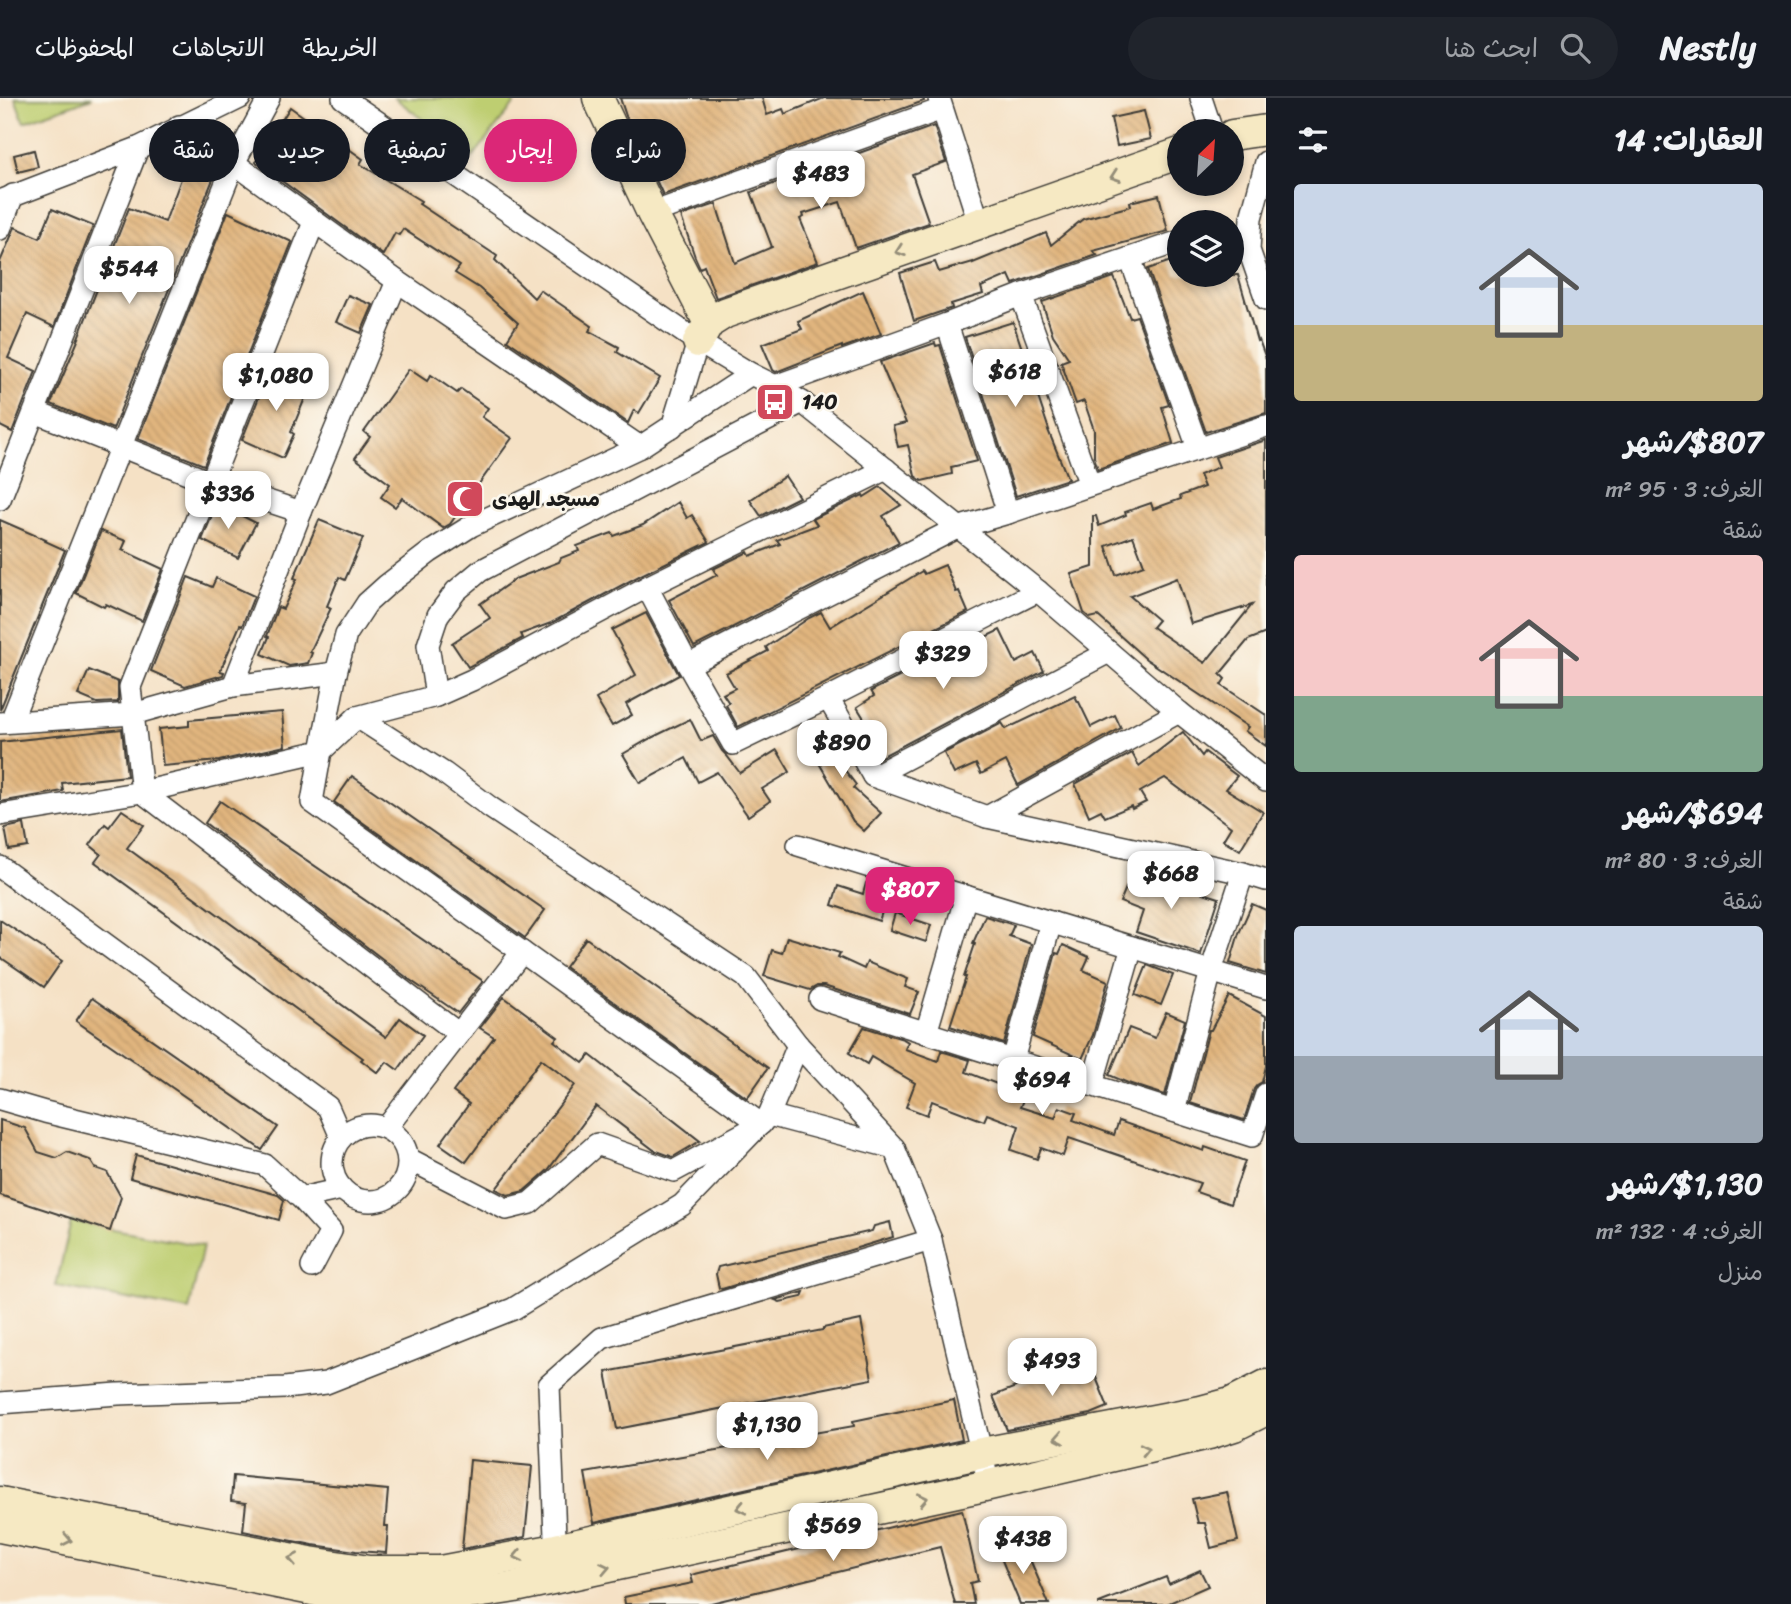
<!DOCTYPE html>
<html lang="ar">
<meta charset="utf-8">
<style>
:root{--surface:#171b24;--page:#20242c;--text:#f1f3f6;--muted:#9ea1a6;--line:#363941;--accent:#db2777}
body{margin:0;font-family:Sriracha,"Playpen Sans Arabic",sans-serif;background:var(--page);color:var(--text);direction:rtl;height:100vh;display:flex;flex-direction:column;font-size:26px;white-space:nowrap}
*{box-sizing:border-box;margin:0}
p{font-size:23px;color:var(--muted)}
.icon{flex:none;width:38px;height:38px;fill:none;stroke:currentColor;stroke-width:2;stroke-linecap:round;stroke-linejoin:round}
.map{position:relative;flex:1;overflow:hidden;direction:ltr}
.sheet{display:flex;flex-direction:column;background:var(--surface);width:525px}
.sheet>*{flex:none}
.guide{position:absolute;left:21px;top:21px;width:665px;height:63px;direction:rtl;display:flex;gap:14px}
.needle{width:46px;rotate:25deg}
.fabs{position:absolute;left:1167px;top:21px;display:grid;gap:14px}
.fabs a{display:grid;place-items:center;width:77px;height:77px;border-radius:50%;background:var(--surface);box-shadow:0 4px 10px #0003;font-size:35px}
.price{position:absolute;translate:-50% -60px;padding:0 16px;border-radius:14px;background:#fff;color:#222;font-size:23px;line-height:46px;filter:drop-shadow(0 2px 4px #0008)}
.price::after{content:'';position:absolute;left:50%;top:42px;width:21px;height:16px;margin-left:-10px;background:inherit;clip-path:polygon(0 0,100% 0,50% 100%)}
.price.on{background:var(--accent);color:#fff}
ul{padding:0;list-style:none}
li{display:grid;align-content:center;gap:14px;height:371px;padding:0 28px}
li span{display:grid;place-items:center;height:217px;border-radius:7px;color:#555}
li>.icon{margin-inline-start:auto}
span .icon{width:126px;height:126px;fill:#fffc;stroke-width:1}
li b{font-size:30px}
h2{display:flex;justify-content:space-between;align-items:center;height:84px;padding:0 28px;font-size:30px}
.tag{padding:0 24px;border-radius:32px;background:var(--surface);box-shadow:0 4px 10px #0003;font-size:24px;line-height:63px}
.tag.on{background:var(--accent);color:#fff}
header{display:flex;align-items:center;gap:42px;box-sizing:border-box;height:98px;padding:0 35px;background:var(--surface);border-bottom:2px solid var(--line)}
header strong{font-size:33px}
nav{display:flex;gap:38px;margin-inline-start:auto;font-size:24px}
.search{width:490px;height:63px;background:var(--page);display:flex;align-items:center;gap:18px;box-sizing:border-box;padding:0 24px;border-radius:38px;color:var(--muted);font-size:26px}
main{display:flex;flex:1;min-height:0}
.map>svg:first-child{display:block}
.green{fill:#bece71;stroke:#6d7546;stroke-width:2}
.building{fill:url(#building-back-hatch);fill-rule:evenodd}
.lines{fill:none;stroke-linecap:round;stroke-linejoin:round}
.street-casing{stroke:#3d3a35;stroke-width:24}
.secondary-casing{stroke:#3d3a35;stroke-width:33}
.street{stroke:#fff;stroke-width:21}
.secondary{stroke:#f6e9c3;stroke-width:30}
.oneway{stroke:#948d78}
.labels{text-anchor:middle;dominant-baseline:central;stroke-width:5;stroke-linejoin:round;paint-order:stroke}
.poi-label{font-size:21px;font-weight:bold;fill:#1c1c1c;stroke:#fbf7ec;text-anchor:start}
</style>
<header>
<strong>Nestly</strong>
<div class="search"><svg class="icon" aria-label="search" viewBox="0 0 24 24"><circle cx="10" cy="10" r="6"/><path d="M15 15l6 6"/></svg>ابحث هنا</div>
<nav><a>الخريطة</a><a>الاتجاهات</a><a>المحفوظات</a></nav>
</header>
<main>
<section class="sheet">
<h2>العقارات: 14<svg class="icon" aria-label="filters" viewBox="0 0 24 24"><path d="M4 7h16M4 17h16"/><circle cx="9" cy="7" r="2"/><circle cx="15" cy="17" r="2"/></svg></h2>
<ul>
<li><span style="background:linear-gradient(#c9d6e8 65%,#c2b280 0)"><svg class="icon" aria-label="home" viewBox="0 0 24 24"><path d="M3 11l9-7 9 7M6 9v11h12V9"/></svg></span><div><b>$807/شهر</b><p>الغرف: 3 · 95 m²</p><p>شقة</p></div></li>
<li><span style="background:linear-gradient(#f6c9c9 65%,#7fa58c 0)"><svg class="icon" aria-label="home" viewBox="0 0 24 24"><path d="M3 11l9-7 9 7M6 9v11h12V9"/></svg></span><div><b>$694/شهر</b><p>الغرف: 3 · 80 m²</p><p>شقة</p></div></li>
<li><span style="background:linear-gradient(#c9d6e8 60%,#9aa5b1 0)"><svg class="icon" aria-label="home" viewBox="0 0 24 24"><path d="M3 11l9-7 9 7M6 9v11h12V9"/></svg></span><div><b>$1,130/شهر</b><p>الغرف: 4 · 132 m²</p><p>منزل</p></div></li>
</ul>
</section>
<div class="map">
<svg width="1266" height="1506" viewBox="0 0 1266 1506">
<defs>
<pattern id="building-back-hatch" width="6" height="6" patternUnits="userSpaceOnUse" patternTransform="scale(1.75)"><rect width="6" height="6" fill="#e1b57e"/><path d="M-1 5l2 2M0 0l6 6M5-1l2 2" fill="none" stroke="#c09b6c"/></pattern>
</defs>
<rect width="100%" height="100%" fill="#fbf7ec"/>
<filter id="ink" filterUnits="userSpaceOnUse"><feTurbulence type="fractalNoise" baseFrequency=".0143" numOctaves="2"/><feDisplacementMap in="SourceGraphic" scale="14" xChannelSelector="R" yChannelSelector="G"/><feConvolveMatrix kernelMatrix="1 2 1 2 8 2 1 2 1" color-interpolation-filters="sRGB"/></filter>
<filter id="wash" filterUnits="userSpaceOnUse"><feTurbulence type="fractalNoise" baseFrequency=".00686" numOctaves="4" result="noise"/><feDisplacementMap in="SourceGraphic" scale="28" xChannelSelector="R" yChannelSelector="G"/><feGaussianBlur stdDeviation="1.57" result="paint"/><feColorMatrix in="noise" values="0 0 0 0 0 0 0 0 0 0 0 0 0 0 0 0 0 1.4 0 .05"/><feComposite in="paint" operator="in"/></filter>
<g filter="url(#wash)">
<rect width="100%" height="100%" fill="#f5e1c5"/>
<g class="green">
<polygon points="15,0 92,0 24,24"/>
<polygon points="395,0 509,0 515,5 472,60"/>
<polygon points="71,1123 203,1148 189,1212 56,1188"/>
</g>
<g id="blocks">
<g class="building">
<polygon points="620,0 762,0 767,17 783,11 785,16 824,0 923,0 924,3 663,97 650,69 668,59 660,32 636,39 626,18"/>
<polygon points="290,9 363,61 360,66 421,103 419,106 497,158 495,162 534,200 540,192 592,228 589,233 619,249 617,254 660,280 639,315 634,312 628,325 507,242 518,225 479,190 455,175 460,168 403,131 399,137 395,135 383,157 256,64"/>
<polygon points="1144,13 1151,41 1117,48 1111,20"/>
<polygon points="934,28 946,64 912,76 929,125 856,150 840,104 803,116 804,119 800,121 818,164 716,200 704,168 700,170 695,159 681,118 716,106 735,165 772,149 751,94"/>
<polygon points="34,52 38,69 18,74 14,57"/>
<polygon points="185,70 213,81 113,331 51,306 79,240 78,240 129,110 165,124"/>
<polygon points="1159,97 1168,133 1093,153 1097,157 1013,186 1009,177 981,189 983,196 951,206 952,210 914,223 900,175 935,164 939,174 973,164 973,165 1046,135 1051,147 1083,121 1131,108 1130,104"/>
<polygon points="52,111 93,128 54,229 27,216 8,260 36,273 12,334 0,328 0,164 15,129 40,140"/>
<polygon points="228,114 292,144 204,367 138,341"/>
<polygon points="1171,163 1176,177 1238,177 1257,243 1259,242 1266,261 1266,315 1206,334 1148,171"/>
<polygon points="1114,179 1130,220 1137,218 1169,307 1162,309 1173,345 1098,371 1094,359 1094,332 1084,303 1076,306 1061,264 1069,261 1053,237 1042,204"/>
<polygon points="863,193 881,236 842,250 842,248 776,274 773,272 762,246 802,231 798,223"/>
<polygon points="348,197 373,207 361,235 336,224"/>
<polygon points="1013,224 1049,332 1048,332 1068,381 1016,398 965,239"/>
<polygon points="935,245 936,248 940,247 977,363 951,369 952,376 922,383 915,378 908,347 898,349 893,328 906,325 880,264"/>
<polygon points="271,269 306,284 300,298 305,300 291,334 294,336 283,360 242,342"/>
<polygon points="409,271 427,283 431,277 457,295 461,291 488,310 482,319 512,340 450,426 443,430 402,400 395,409 381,399 390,386 355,360 370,339 364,334"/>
<path d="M 1266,342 L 1266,535 L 1248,542 L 1220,576 L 1225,581 L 1221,587 L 1266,617 L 1266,648 L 1245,633 L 1248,629 L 1146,561 L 1098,518 L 1090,520 L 1084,515 L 1071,476 L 1093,469 L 1093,418 L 1096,418 L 1099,428 L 1126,417 L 1125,414 L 1151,405 L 1153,411 L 1181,401 L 1180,398 L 1204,389 L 1199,377 L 1219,369 L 1215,359 ZM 1133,438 L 1144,467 L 1116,477 L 1106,448 ZM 1177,480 L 1191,526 L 1252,507 L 1205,565 L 1152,529 L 1158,522 L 1130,498 Z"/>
<polygon points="785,378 799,399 761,418 750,402"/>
<polygon points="880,389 901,407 883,418 899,444 694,549 669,502 717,477 713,471 748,454 750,458 780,446 777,442 817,427 813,421 863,397 864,399"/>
<polygon points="678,404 687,420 692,417 709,444 641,477 551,525 521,536 523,540 468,569 452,545 490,520 480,506 515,481 559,464 561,460 579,453 577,448 612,435 614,438 643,427"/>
<polygon points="217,405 256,425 238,460 202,442"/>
<polygon points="0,422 46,442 45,443 65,452 0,612"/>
<polygon points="319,422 363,440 345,482 339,479 327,508 331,510 310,554 312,555 308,565 289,568 262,556 269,539 267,538 278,509 283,511 297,481 294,480"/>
<polygon points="101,433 126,443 122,452 163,471 142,523 106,506 104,509 76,495"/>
<polygon points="945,467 956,494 959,493 968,514 738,629 726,607 729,605 723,596 735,590 726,575 768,553 766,549 809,520 821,514 830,529 922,473 924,476"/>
<polygon points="188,479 212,489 216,480 254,498 242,528 240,527 220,573 224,574 223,577 185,588 151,573"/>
<polygon points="646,515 679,577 626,606 632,617 612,628 596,601 636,577 612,532"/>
<polygon points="1000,532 1016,565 1035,555 1044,573 879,660 869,644 876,640 857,609 874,598 871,593 978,539 979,542"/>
<polygon points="89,572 118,584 118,604 97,605 78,597"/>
<polygon points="1075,598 1078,604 1079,604 1091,629 1115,617 1121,630 1018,687 1006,663 981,676 976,666 954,676 944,655 1002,625 1006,631"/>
<polygon points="282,614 285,648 219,663 163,668 159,631 189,628 189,622"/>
<polygon points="690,621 701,643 713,638 722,653 727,658 740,675 777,652 790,674 762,691 770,703 748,718 717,674 698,684 686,660 640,685 623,656 649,641"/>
<polygon points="122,631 127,678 62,685 63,693 0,704 0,644"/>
<polygon points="827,631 841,655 835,659 856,687 853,690 881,715 864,733 853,723 806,643"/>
<polygon points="1183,634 1202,658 1205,654 1237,678 1226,691 1263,714 1240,752 1223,742 1231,729 1165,680 1140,694 1146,704 1132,711 1131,708 1105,719 1101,712 1089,718 1075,686 1132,655 1139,668"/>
<polygon points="352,678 545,812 525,840 334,704"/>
<polygon points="220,703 483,883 458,915 410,882 205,725"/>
<polygon points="122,712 144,727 127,750 386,939 400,920 423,937 398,972 387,964 378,975 361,962 363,960 95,764 101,756 90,747 105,726 109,729"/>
<polygon points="24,726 28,749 9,752 5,730"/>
<polygon points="1133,773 1153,781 1154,779 1219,800 1201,856 1136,834 1143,813 1120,804"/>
<polygon points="866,785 889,793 879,823 832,807 838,788 863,796"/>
<polygon points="1252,806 1266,812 1266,876 1230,865 1239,835"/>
<polygon points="895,815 931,827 926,844 890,832"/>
<polygon points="985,818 1014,827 1009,838 1031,846 1004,946 950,928 966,879 964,879 975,846 973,845"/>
<polygon points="0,822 62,863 44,889 0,859"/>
<polygon points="787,839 840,855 838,859 864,871 867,864 908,881 905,889 919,894 910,916 824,888 817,888 810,892 764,878 772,852 782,855"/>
<polygon points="586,840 768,970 747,1000 565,869"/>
<polygon points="1063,847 1089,859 1083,872 1108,883 1093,937 1082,961 1033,939 1056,855 1059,856"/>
<polygon points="1147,867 1173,877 1161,907 1135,897"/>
<polygon points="1229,898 1266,918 1266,968 1262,984 1257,987 1254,991 1244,1022 1190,1005 1209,932 1211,932"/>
<polygon points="504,899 558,939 554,943 583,965 590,957 700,1043 673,1059 654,1052 596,1008 548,1072 524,1093 508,1097 496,1091 575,987 541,961 466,1064 440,1046 469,1006 453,994 494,939 480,930"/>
<polygon points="92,900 278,1029 262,1052 76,923"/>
<polygon points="1166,914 1185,922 1165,997 1128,985 1109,977 1129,930 1155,940"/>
<polygon points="864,929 903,941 908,944 905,951 938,963 941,953 970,962 966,974 1025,997 1020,1009 1055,1020 1059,1009 1076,1015 1073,1022 1114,1037 1119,1023 1204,1053 1205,1049 1245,1063 1230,1106 1196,1094 1200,1085 1069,1040 1063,1058 1041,1050 1037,1061 1011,1052 1019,1028 987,1016 984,1023 932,1003 927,1017 906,1009 915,985 871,959 867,966 849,955"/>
<polygon points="0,1022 25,1030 38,1054 57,1060 67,1054 90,1062 95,1070 107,1074 121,1099 110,1133 0,1097"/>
<polygon points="136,1057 278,1097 284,1102 279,1122 130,1080"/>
<polygon points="890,1124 893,1139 722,1191 719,1190 716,1176 718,1169 872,1133 874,1128"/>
<polygon points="804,1194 802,1199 780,1204 775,1202"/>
<polygon points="861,1222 872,1281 617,1331 606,1274 823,1232 823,1230"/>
<polygon points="1088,1260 1108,1309 1091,1316 1007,1332 993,1298"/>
<polygon points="954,1302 962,1342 594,1425 585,1375 854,1328 853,1323"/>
<polygon points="470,1362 532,1368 525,1439 462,1451"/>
<polygon points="233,1378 388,1392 385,1428 388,1428 386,1455 356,1453 313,1447 243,1433 246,1405 231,1403"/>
<polygon points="1227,1394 1238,1443 1211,1450 1205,1425 1198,1425 1192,1401"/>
<polygon points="962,1412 978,1483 970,1485 974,1506 955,1506 940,1449 707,1506 625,1506 624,1499 693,1485 691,1477"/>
<polygon points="1023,1445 1049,1506 1020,1506 999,1455"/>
<polygon points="1200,1472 1208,1488 1167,1506 1099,1506 1099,1505 1166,1479 1169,1486"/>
</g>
</g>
</g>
<g filter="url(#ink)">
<use href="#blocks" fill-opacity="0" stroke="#3d3a35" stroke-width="2"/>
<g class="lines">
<g class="street-casing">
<g id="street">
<polyline points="343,0 698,244 751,276 775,288 802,304 1038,493 1179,614 1266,683"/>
<polyline points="939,0 979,125"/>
<polyline points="1201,0 1212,33"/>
<polyline points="179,28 234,65 397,183 640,349"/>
<polyline points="1266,64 1251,120 1249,152 1266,201"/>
<polyline points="0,103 138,50 240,0"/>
<polyline points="652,115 942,11"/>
<polyline points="314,124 130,589 142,694 459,936"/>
<polyline points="0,131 13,97"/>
<polyline points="1130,160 1198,350"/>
<polyline points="1021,197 1090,387"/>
<polyline points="947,226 1008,415"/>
<polyline points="775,288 947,226 1021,197 1180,143"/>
<polyline points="35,314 210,384 301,414"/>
<polyline points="672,329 698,244"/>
<polyline points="0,401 138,50"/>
<polyline points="647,489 688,567 733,646 828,600 1038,493"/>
<polyline points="688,567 957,430 1008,415 1266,328"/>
<polyline points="233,588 301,414 397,183"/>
<polyline points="436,598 428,547 438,517 456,493 480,473 802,304"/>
<polyline points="828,600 873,678 987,719 1243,775 1266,782"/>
<polyline points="357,619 444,675 491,710 746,879 798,947 894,1050"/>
<polyline points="11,623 234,65 269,0"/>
<polyline points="0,625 133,616 233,588 336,575"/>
<polyline points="873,678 1109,554"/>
<polyline points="0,717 142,694 321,653 336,575 346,537 367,505 387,487 430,454 471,428 640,349 751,276"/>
<polyline points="987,719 1179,614"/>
<polyline points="798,747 1266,890"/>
<polyline points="0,769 328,1009 341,1039"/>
<polyline points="820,901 1252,1038 1266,996"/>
<polyline points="926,935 966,798"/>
<polyline points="1013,962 1051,824"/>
<polyline points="1092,987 1132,849"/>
<polyline points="0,1001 45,1014 265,1067 301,1100 331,1133 312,1169"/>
<polyline points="1174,1013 1211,873 1243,775"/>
<polyline points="769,1017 894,1050 931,1142 989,1387"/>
<circle cx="370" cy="1065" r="38"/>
<polyline points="387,1029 522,854"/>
<polyline points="409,1061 506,1111 530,1105 597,1046 674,1073 761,1026 522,854 312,704 321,653 357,619 436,598 472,582 647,489 886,371"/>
<polyline points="301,1100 342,1091"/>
<polyline points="0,1305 118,1296 285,1290 326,1285 513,1211 682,1107 769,1017 798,947"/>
<polyline points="556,1464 549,1287 602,1240 931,1142"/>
</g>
</g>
<g class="secondary-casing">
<g id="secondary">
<polyline points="598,0 652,115 709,225"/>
<polyline points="1232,37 1266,32"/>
<polyline points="698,244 709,225 725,215 1180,55"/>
<polyline points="0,1404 310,1464 369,1473 440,1473 556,1451 982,1355 1201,1313 1231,1305 1266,1287"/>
<path d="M 0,1429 L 322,1494 C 367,1501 415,1502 460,1497 C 479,1495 497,1492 515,1489 L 989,1387 L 1209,1336 L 1234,1328 L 1266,1312"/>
</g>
</g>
<use href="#street" class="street"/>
<use href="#secondary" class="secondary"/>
</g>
<defs><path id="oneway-chevron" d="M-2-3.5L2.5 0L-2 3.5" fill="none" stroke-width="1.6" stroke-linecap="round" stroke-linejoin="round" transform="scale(1.75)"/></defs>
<g class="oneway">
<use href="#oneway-chevron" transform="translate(1115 78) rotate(161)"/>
<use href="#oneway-chevron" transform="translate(900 153) rotate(161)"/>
<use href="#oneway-chevron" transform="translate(1059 1340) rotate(169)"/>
<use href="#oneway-chevron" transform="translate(1145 1351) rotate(-13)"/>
<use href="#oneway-chevron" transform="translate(923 1401) rotate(-12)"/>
<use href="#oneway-chevron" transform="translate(741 1410) rotate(167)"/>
<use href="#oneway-chevron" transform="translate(67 1442) rotate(11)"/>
<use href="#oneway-chevron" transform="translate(518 1458) rotate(169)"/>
<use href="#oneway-chevron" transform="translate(293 1461) rotate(-169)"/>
<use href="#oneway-chevron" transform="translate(605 1470) rotate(-12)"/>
</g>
</g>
<defs>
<g id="bus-square" transform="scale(2.0125)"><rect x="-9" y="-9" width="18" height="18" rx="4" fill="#d1495b" stroke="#fbf7ec"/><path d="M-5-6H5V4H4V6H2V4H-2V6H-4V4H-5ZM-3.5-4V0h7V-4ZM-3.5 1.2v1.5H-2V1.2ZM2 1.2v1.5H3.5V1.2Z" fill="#fff"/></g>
<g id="mosque-square" transform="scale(2.0125)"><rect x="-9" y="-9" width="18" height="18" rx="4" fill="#d1495b" stroke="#fbf7ec"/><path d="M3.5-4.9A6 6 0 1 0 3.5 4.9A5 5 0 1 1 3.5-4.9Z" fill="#fff"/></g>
</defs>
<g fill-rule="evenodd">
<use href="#bus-square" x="775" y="304"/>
<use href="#mosque-square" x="465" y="401"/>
</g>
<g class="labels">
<g class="poi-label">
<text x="802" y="304">140</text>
<text x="492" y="401">مسجد الهدى</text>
</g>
</g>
</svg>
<div class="fabs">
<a><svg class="needle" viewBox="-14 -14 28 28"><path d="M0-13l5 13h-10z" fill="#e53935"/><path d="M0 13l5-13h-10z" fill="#9ea1a6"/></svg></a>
<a><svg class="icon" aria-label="layers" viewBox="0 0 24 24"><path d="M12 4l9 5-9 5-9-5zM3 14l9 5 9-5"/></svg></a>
</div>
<b class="price" style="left:821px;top:113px">$483</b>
<b class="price" style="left:129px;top:208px">$544</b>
<b class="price" style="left:1015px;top:311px">$618</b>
<b class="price" style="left:276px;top:315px">$1,080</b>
<b class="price" style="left:228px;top:433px">$336</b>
<b class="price" style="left:943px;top:593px">$329</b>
<b class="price" style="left:842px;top:682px">$890</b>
<b class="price" style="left:1171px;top:813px">$668</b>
<b class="price on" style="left:910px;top:829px">$807</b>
<b class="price" style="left:1042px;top:1019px">$694</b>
<b class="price" style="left:1052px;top:1300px">$493</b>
<b class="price" style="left:767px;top:1364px">$1,130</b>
<b class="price" style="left:833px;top:1465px">$569</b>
<b class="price" style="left:1023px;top:1478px">$438</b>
<div class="guide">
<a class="tag">شراء</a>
<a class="tag on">إيجار</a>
<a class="tag">تصفية</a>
<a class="tag">جديد</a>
<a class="tag">شقة</a>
</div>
</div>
</main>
